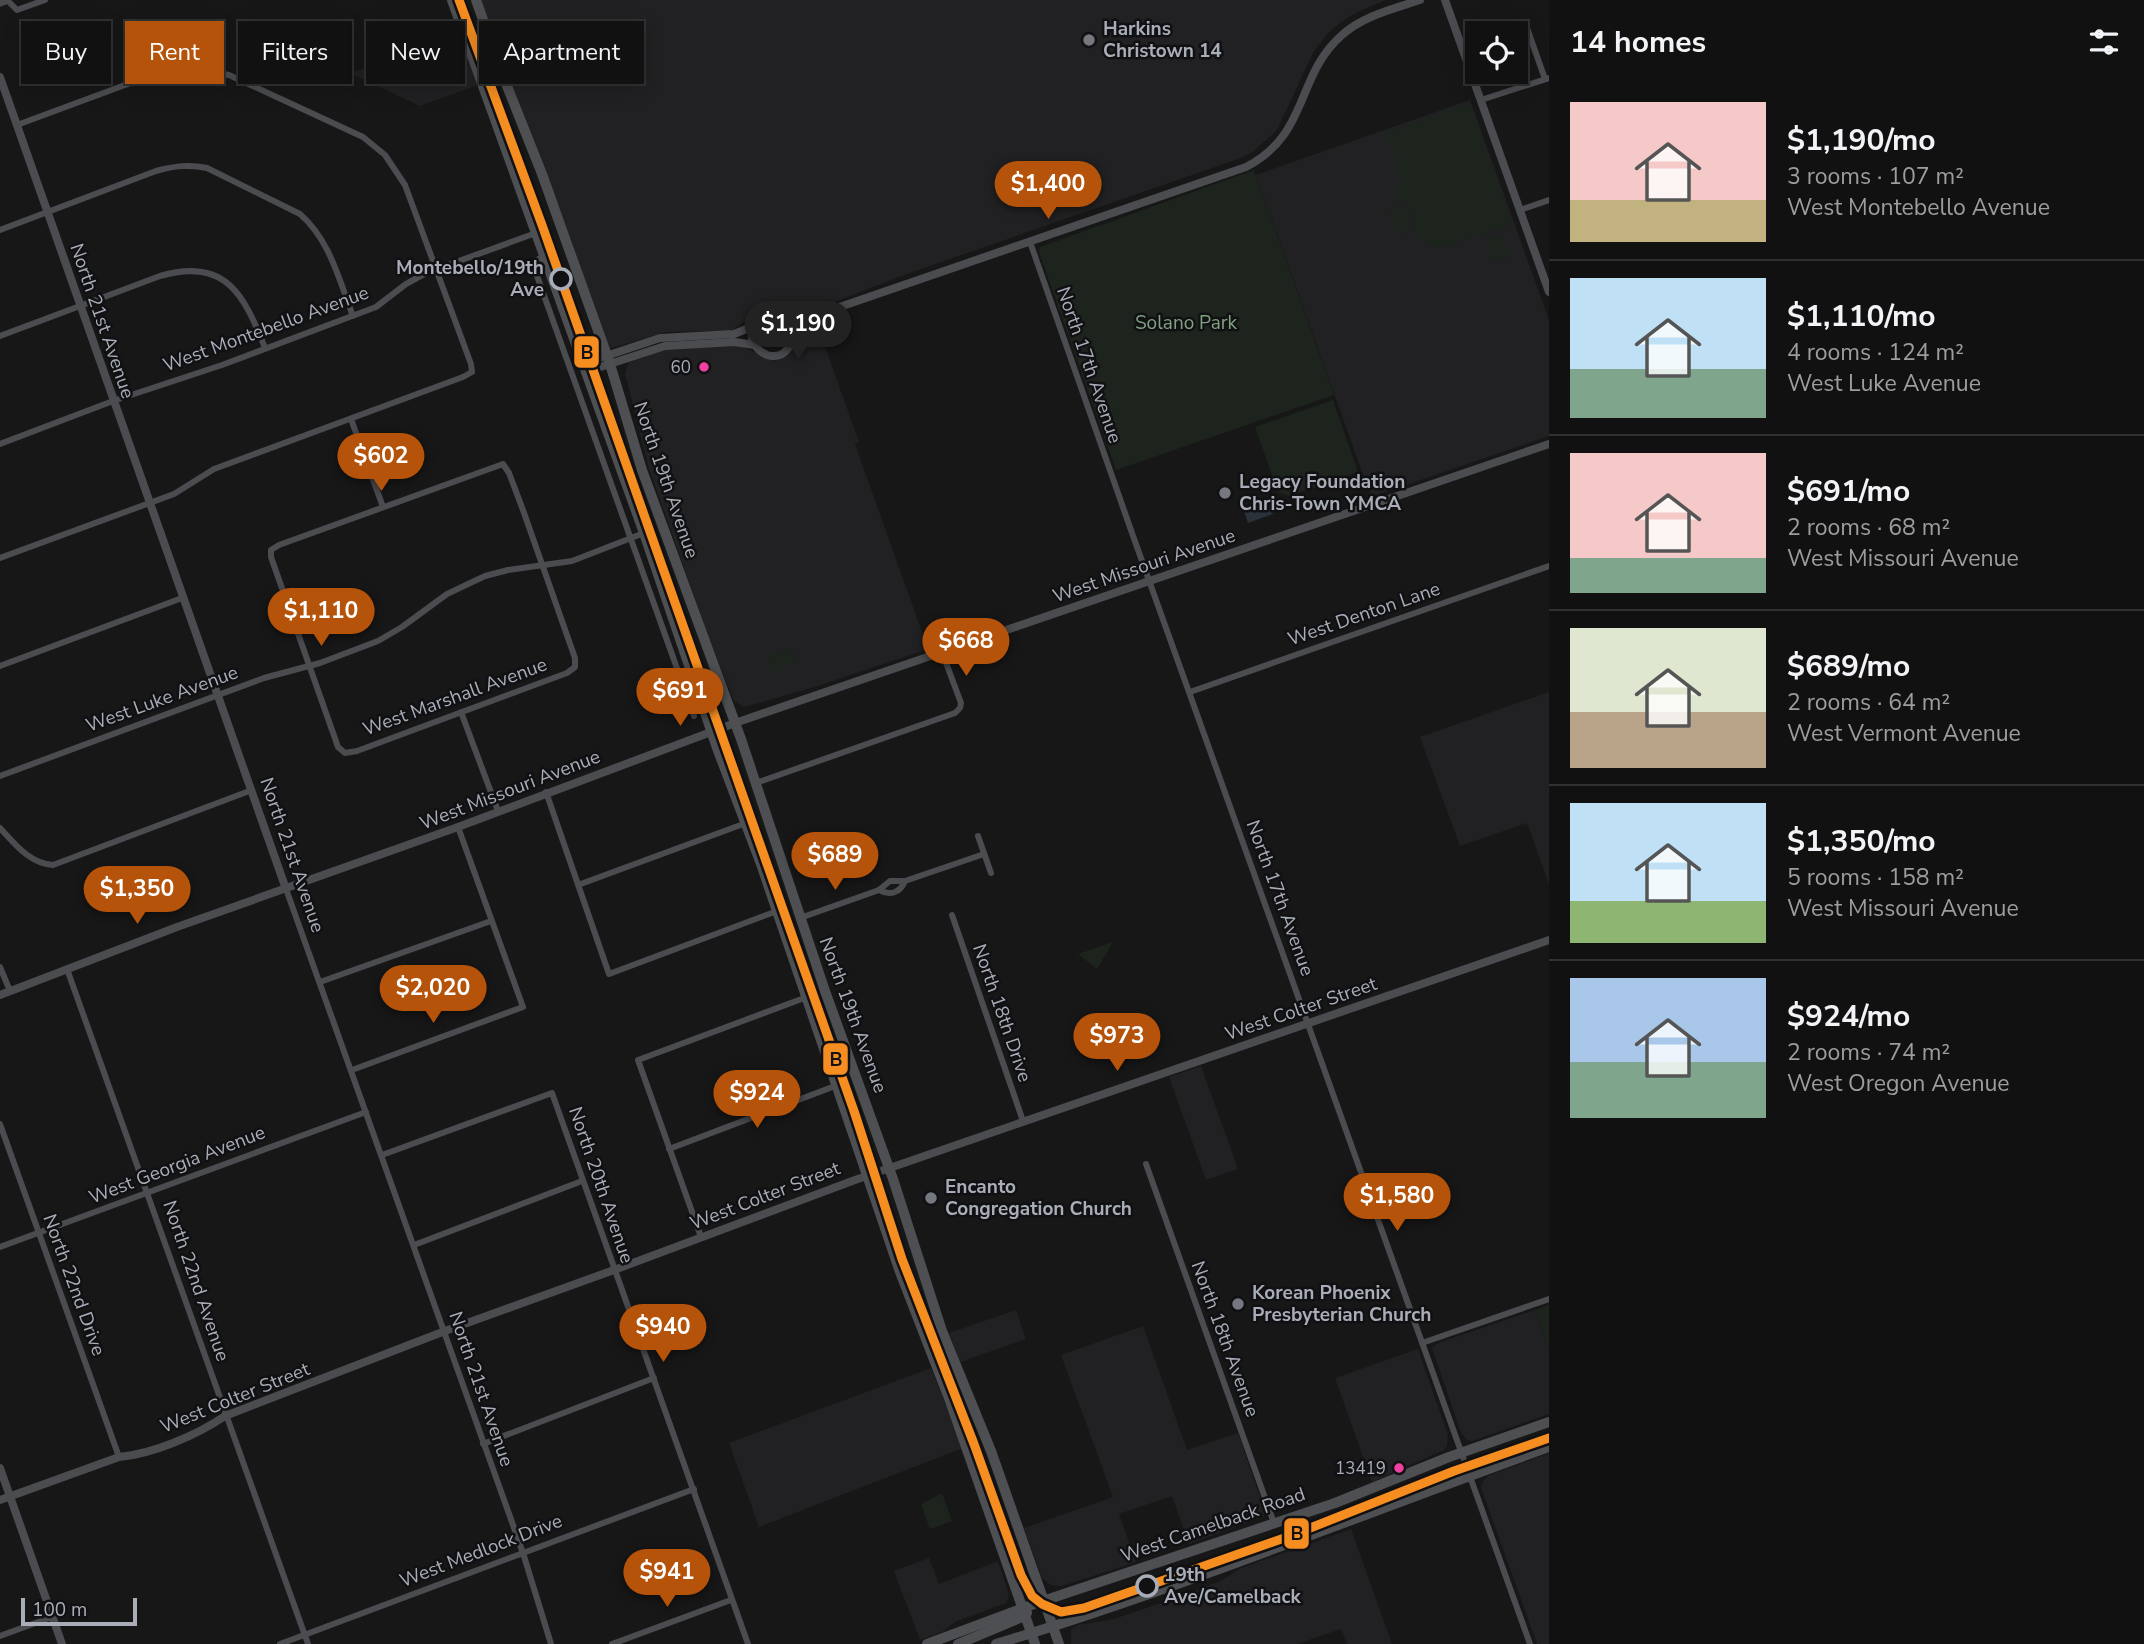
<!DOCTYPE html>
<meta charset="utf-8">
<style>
:root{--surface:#111;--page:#1a1a1a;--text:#f1f3f6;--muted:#9c9d9f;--line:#303131;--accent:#b45309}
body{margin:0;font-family:"Nunito Sans",sans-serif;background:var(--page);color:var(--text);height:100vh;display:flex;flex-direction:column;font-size:26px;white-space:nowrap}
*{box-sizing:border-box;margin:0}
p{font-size:23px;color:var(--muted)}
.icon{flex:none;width:38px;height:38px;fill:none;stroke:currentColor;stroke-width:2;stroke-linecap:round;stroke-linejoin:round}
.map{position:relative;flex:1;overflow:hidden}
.sheet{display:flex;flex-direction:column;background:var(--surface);width:595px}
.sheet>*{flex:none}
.hud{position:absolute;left:21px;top:21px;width:665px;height:63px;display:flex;gap:14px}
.fabs{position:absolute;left:1465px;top:21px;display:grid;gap:14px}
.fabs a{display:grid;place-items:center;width:63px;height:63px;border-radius:0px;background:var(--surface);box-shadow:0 4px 18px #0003,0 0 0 2px var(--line);font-size:35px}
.scale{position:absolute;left:21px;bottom:18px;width:116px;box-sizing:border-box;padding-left:7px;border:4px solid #a8adb7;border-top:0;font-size:19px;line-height:24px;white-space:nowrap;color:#a8adb7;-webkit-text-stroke:5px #111113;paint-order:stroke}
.price{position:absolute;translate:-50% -60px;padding:0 16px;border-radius:24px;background:var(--accent);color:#fff;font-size:23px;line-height:46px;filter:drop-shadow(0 2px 4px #0008)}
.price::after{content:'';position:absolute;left:50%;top:42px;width:21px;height:16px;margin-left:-10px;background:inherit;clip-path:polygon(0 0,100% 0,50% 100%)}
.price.selected{background:#222;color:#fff}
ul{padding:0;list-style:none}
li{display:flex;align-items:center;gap:21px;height:175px;padding:0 21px}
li+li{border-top:2px solid var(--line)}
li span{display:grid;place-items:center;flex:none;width:196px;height:140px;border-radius:0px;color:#555}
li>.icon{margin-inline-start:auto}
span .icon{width:84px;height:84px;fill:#fffc;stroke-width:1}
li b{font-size:30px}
h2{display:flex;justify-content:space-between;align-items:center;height:84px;padding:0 21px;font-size:30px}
.pill{padding:0 24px;border-radius:0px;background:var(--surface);box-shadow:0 4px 18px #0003,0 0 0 2px var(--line);font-size:24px;line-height:63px}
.pill.selected{background:var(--accent);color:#fff}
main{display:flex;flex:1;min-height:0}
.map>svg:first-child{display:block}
.built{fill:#212123}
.green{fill:#1d241e}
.water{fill:#2a3138}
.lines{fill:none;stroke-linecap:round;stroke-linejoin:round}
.minor{stroke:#4b4c50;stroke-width:6}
.tertiary{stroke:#4b4c50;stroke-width:8}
.secondary{stroke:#4a4a4e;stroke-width:9}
.primary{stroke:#4d4f52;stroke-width:10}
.rail-1-casing{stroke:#111113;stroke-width:14}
.rail-1{stroke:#f58d20;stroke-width:9}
.poi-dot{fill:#75787f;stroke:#111113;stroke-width:2.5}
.stop-dot{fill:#111113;stroke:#a8adb7;stroke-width:3.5}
.bus-dot{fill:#f240a1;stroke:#111113;stroke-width:2.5}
.labels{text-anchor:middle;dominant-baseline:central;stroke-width:5;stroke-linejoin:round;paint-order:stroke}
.bus-label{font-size:17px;fill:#a8adb7;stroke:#111113;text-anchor:end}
.poi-label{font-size:19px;font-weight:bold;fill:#a8adb7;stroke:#111113;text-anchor:start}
.stop-label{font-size:19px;font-weight:bold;fill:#a8adb7;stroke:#111113;text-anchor:end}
.street-label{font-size:19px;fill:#a8adb7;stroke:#111113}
.park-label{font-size:19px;fill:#80a282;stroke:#111113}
.line-badge{stroke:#111113;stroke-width:2.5}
.pale-badge-label{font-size:19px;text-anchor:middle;font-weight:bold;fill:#111}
</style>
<main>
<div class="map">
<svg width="1549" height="1644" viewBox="0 0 1549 1644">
<rect width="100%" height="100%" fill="#171717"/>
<g class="built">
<polygon points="481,0 1386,0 1355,13 1341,22 1327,34 1313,53 1277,130 1253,152 1241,158 904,275 809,312 782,309 748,320 730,331 666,332 608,349 566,225 495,47"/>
<polygon points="459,33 478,85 420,106 350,73"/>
<polygon points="1470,100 1549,320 1549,436 1371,497 1256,175"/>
<polygon points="817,324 859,442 855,444 928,649 815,687 744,707 734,701 711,644 649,469 625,373 629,362 648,353 682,347 724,344 743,347 775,361 788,356 806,332"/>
<polygon points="1549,692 1549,884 1527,823 1460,846 1420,737"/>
<polygon points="1201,1066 1238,1169 1206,1180 1169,1077"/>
<polygon points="1016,1310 1026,1339 960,1362 949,1333"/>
<polygon points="1535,1310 1549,1350 1549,1414 1472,1441 1467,1440 1461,1433 1432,1348 1438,1343"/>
<polygon points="1143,1326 1187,1450 1238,1433 1265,1512 1264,1516 1189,1544 1172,1496 1119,1514 1136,1562 1062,1586 1051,1585 1042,1578 1024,1528 1113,1497 1061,1355"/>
<polygon points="1418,1349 1448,1435 1447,1446 1444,1450 1372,1482 1335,1378"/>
<polygon points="931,1368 963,1448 759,1527 729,1443"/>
<polygon points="1549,1453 1549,1644 1537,1644 1481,1488 1483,1481 1488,1476"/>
<polygon points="1351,1529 1392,1644 1347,1644 1341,1629 1297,1644 1071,1644 1071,1629 1078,1625 1114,1619 1193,1592 1222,1580 1241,1568"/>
<polygon points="929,1558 939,1584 998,1561 1009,1595 1006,1603 955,1622 944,1631 920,1640 894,1571"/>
</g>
<g class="green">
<polygon points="1469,103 1512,224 1439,249 1424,242 1420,243 1405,199 1398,200 1395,190 1401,181 1385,133"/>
<polygon points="1254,170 1334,395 1116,470 1039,252 1040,247"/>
<polygon points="1404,205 1412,229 1396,235 1388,211"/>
<polygon points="1502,233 1510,257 1493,263 1485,239"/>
<polygon points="1333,400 1358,472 1289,496 1278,492 1255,427"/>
<polygon points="793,648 798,664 794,665 793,663 787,665 787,668 772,673 767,658"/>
<polygon points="1113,942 1097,969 1078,954"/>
<polygon points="1549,1305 1549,1350 1535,1310"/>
<polygon points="942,1493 952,1521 930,1529 921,1504"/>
</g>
<polygon class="water" points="1267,499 1273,514 1248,523 1243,508"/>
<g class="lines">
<g class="minor">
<polyline points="7,0 17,10 45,0"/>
<polyline points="1527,28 1545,79"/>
<polyline points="1481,100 1549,78"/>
<polyline points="1520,210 1549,200"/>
<path d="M 0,230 L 156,171 C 174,166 189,164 207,168 L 300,214 C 330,240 339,280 353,316"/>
<polyline points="1030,242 1132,533 1530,1644"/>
<polyline points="544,256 537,260 536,273 694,716"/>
<path d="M 0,336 L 160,276 C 225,257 244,294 265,348"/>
<polyline points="351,419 383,507"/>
<polyline points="0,444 113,401 222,365 376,307 406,284 426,273 536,233"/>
<polygon points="503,464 509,473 523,510 575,658 575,667 567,673 357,751 345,753 338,747 271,557 271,550 279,545"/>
<polyline points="0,558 174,494 214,469 463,377 472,372 471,364 405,185 385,155 363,137 229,75 197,69 179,69 160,72 17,125"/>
<polyline points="0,666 182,598"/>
<polyline points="1190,692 1549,566"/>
<polyline points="461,712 498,811"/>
<polyline points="0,776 264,678 320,663 378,641 402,627 447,594 485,576 508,570 572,561 644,533"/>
<polyline points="756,783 955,713 960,708 961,703 942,652"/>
<polyline points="546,792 609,974 777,911"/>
<path d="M 0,828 C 15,844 30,864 53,865 L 252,790"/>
<polyline points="978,836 991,873"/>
<polyline points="578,885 746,823"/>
<polyline points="286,889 523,1553 551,1644"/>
<path d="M 879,890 C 890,896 900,893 905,881"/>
<polyline points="952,915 1023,1121"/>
<polyline points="800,918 879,890 890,881 905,881 984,854"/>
<polyline points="0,967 10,991"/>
<polyline points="67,969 308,1644"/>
<polyline points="320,982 491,921"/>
<polyline points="352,1070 523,1007 458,827"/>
<polyline points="0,1124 119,1457"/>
<polyline points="669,1149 835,1086"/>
<polyline points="382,1155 552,1093 748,1644"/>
<polyline points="1146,1164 1274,1523"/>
<polyline points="701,1237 638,1060 807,997"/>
<polyline points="414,1245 582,1181"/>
<polyline points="0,1247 366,1112"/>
<polyline points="1422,1343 1549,1299"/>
<polyline points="483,1444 654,1378"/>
<polyline points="0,1636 52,1617"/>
<polyline points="280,1644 694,1489"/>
<polyline points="612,1644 731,1600"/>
</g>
<g class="tertiary">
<polyline points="1445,0 1549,292"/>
<polyline points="0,77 286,889"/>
<path d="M 784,315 L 798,318 L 831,310 L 1246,167 C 1310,134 1295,76 1342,35 C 1363,16 1393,9 1420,0"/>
<path d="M 795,337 C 793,295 738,315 755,345 C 758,350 762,353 767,355 C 788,361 791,340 803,329 C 811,322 821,319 830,311"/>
<polyline points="582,364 660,338 734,334 754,326"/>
<polyline points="585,372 665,346 734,342 755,345"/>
<polyline points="0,995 177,927 458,827 735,723 1549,444"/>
<polyline points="0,1468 62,1644"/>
<path d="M 0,1500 L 119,1457 C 153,1454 197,1435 225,1416 L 445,1331 L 614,1270 L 855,1180 L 1549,940"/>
</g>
<polyline class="secondary" points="0,2 5,0"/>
<g class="primary">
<polyline points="452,0 644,533 717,748 761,864 900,1272 950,1401 1035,1644"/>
<polyline points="476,0 505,81 542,174 610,364 642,470 741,739 825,991 893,1179 942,1331 991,1451 1059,1644"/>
<polyline points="927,1644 1034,1604 1335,1503 1449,1457 1549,1422"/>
<polyline points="958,1644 1020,1618 1027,1613"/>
<path d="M 996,1644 C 1184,1587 1365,1513 1549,1447"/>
</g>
<g class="rail-1-casing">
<polyline id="rail-1" points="459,0 542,225 854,1111 902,1259 974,1444 1021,1575 1032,1596 1042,1604 1061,1612 1084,1608 1290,1536 1454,1471 1549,1438"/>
</g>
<use href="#rail-1" class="rail-1"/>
</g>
<g class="poi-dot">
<circle cx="1089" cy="40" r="7"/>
<circle cx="1225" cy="493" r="7"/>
<circle cx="931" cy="1198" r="7"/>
<circle cx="1238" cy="1304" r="7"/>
</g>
<g class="stop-dot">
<circle cx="561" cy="279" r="10"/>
<circle cx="1147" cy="1586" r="10"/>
</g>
<g class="bus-dot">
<circle cx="704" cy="367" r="6"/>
<circle cx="1399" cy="1468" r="6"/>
</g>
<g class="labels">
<g class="bus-label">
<text x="691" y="367">60</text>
<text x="1386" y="1468">13419</text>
</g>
<g class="poi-label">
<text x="1103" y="29">Harkins<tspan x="1103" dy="22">Christown 14</tspan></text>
<text x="1239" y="482">Legacy Foundation<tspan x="1239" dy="22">Chris-Town YMCA</tspan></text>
<text x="945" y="1187">Encanto<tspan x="945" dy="22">Congregation Church</tspan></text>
<text x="1252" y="1293">Korean Phoenix<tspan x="1252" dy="22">Presbyterian Church</tspan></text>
</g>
<g class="stop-label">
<text x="544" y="268">Montebello/19th<tspan x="544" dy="22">Ave</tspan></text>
<text x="1164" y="1575" text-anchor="start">19th<tspan x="1164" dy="22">Ave/Camelback</tspan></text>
</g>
<g class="street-label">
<text transform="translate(102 321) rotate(71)">North 21st Avenue</text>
<text transform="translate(266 329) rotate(-20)">West Montebello Avenue</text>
<text transform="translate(1089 365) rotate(71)">North 17th Avenue</text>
<text transform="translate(666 480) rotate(71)">North 19th Avenue</text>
<text transform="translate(1144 566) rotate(-19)">West Missouri Avenue</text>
<text transform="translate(1364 614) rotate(-19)">West Denton Lane</text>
<text transform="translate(455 697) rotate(-20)">West Marshall Avenue</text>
<text transform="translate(162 699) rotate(-20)">West Luke Avenue</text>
<text transform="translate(510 790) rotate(-21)">West Missouri Avenue</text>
<text transform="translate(292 855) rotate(71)">North 21st Avenue</text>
<text transform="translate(1280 898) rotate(70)">North 17th Avenue</text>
<text transform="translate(1301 1009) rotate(-19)">West Colter Street</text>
<text transform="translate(1002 1013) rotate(71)">North 18th Drive</text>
<text transform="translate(853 1015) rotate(70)">North 19th Avenue</text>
<text transform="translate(177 1165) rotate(-21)">West Georgia Avenue</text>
<text transform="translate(601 1185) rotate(71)">North 20th Avenue</text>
<text transform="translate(765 1196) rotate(-21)">West Colter Street</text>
<text transform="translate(196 1281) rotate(71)">North 22nd Avenue</text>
<text transform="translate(74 1285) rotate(70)">North 22nd Drive</text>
<text transform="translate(1225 1339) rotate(70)">North 18th Avenue</text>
<text transform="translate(481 1389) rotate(71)">North 21st Avenue</text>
<text transform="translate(235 1398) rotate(-22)">West Colter Street</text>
<text transform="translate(1213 1525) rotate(-19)">West Camelback Road</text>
<text transform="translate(481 1551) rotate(-21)">West Medlock Drive</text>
</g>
<g class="park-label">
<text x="1186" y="323">Solano Park</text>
</g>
</g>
<g class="line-badge">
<rect x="573" y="335" width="27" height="34" rx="7" fill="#f58d20"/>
<rect x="822" y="1042" width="27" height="34" rx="7" fill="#f58d20"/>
<rect x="1283" y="1517" width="27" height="33" rx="7" fill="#f58d20"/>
</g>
<g class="pale-badge-label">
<text x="587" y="359">B</text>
<text x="836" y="1066">B</text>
<text x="1297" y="1540">B</text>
</g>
</svg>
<div class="fabs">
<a><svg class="icon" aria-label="locate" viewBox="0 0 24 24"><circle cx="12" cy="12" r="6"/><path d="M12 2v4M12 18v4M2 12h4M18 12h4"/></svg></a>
</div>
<div class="scale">100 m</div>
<b class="price" style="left:1048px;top:221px">$1,400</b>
<b class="price selected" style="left:798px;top:361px">$1,190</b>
<b class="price" style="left:381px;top:493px">$602</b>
<b class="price" style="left:321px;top:648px">$1,110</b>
<b class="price" style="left:966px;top:678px">$668</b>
<b class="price" style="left:680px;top:728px">$691</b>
<b class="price" style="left:835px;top:892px">$689</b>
<b class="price" style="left:137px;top:926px">$1,350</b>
<b class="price" style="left:433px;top:1025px">$2,020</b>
<b class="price" style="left:1117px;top:1073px">$973</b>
<b class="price" style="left:757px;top:1130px">$924</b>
<b class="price" style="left:1397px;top:1233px">$1,580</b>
<b class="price" style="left:663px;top:1364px">$940</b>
<b class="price" style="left:667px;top:1609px">$941</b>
<div class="hud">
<a class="pill">Buy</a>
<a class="pill selected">Rent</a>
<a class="pill">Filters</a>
<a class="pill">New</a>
<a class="pill">Apartment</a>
</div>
</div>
<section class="sheet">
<h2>14 homes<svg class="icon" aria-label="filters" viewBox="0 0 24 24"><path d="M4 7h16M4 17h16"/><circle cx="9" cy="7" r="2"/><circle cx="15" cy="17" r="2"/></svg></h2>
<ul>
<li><span style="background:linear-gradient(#f6c9c9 70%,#c2b280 0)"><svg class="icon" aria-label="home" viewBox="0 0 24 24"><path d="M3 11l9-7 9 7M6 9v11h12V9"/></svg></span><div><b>$1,190/mo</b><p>3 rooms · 107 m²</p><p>West Montebello Avenue</p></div></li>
<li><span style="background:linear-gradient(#bfe0f5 65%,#7fa58c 0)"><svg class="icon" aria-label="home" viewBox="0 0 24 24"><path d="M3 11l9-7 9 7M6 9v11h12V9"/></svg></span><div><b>$1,110/mo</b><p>4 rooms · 124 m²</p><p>West Luke Avenue</p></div></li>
<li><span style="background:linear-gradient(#f6c9c9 75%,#7fa58c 0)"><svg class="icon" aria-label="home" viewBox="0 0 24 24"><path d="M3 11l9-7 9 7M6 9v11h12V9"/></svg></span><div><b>$691/mo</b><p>2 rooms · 68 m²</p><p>West Missouri Avenue</p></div></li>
<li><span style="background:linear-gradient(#dfe7d0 60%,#b9a48a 0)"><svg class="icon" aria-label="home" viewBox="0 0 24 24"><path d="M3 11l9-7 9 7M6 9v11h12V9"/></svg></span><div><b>$689/mo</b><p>2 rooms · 64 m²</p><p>West Vermont Avenue</p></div></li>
<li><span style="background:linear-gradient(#bfe0f5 70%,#8fb573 0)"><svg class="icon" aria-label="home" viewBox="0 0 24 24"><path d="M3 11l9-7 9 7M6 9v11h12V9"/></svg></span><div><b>$1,350/mo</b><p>5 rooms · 158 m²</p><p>West Missouri Avenue</p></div></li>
<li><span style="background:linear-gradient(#a9c7e8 60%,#7fa58c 0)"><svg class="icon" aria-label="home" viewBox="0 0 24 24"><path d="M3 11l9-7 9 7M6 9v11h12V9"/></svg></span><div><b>$924/mo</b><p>2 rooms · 74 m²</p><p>West Oregon Avenue</p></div></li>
</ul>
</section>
</main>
